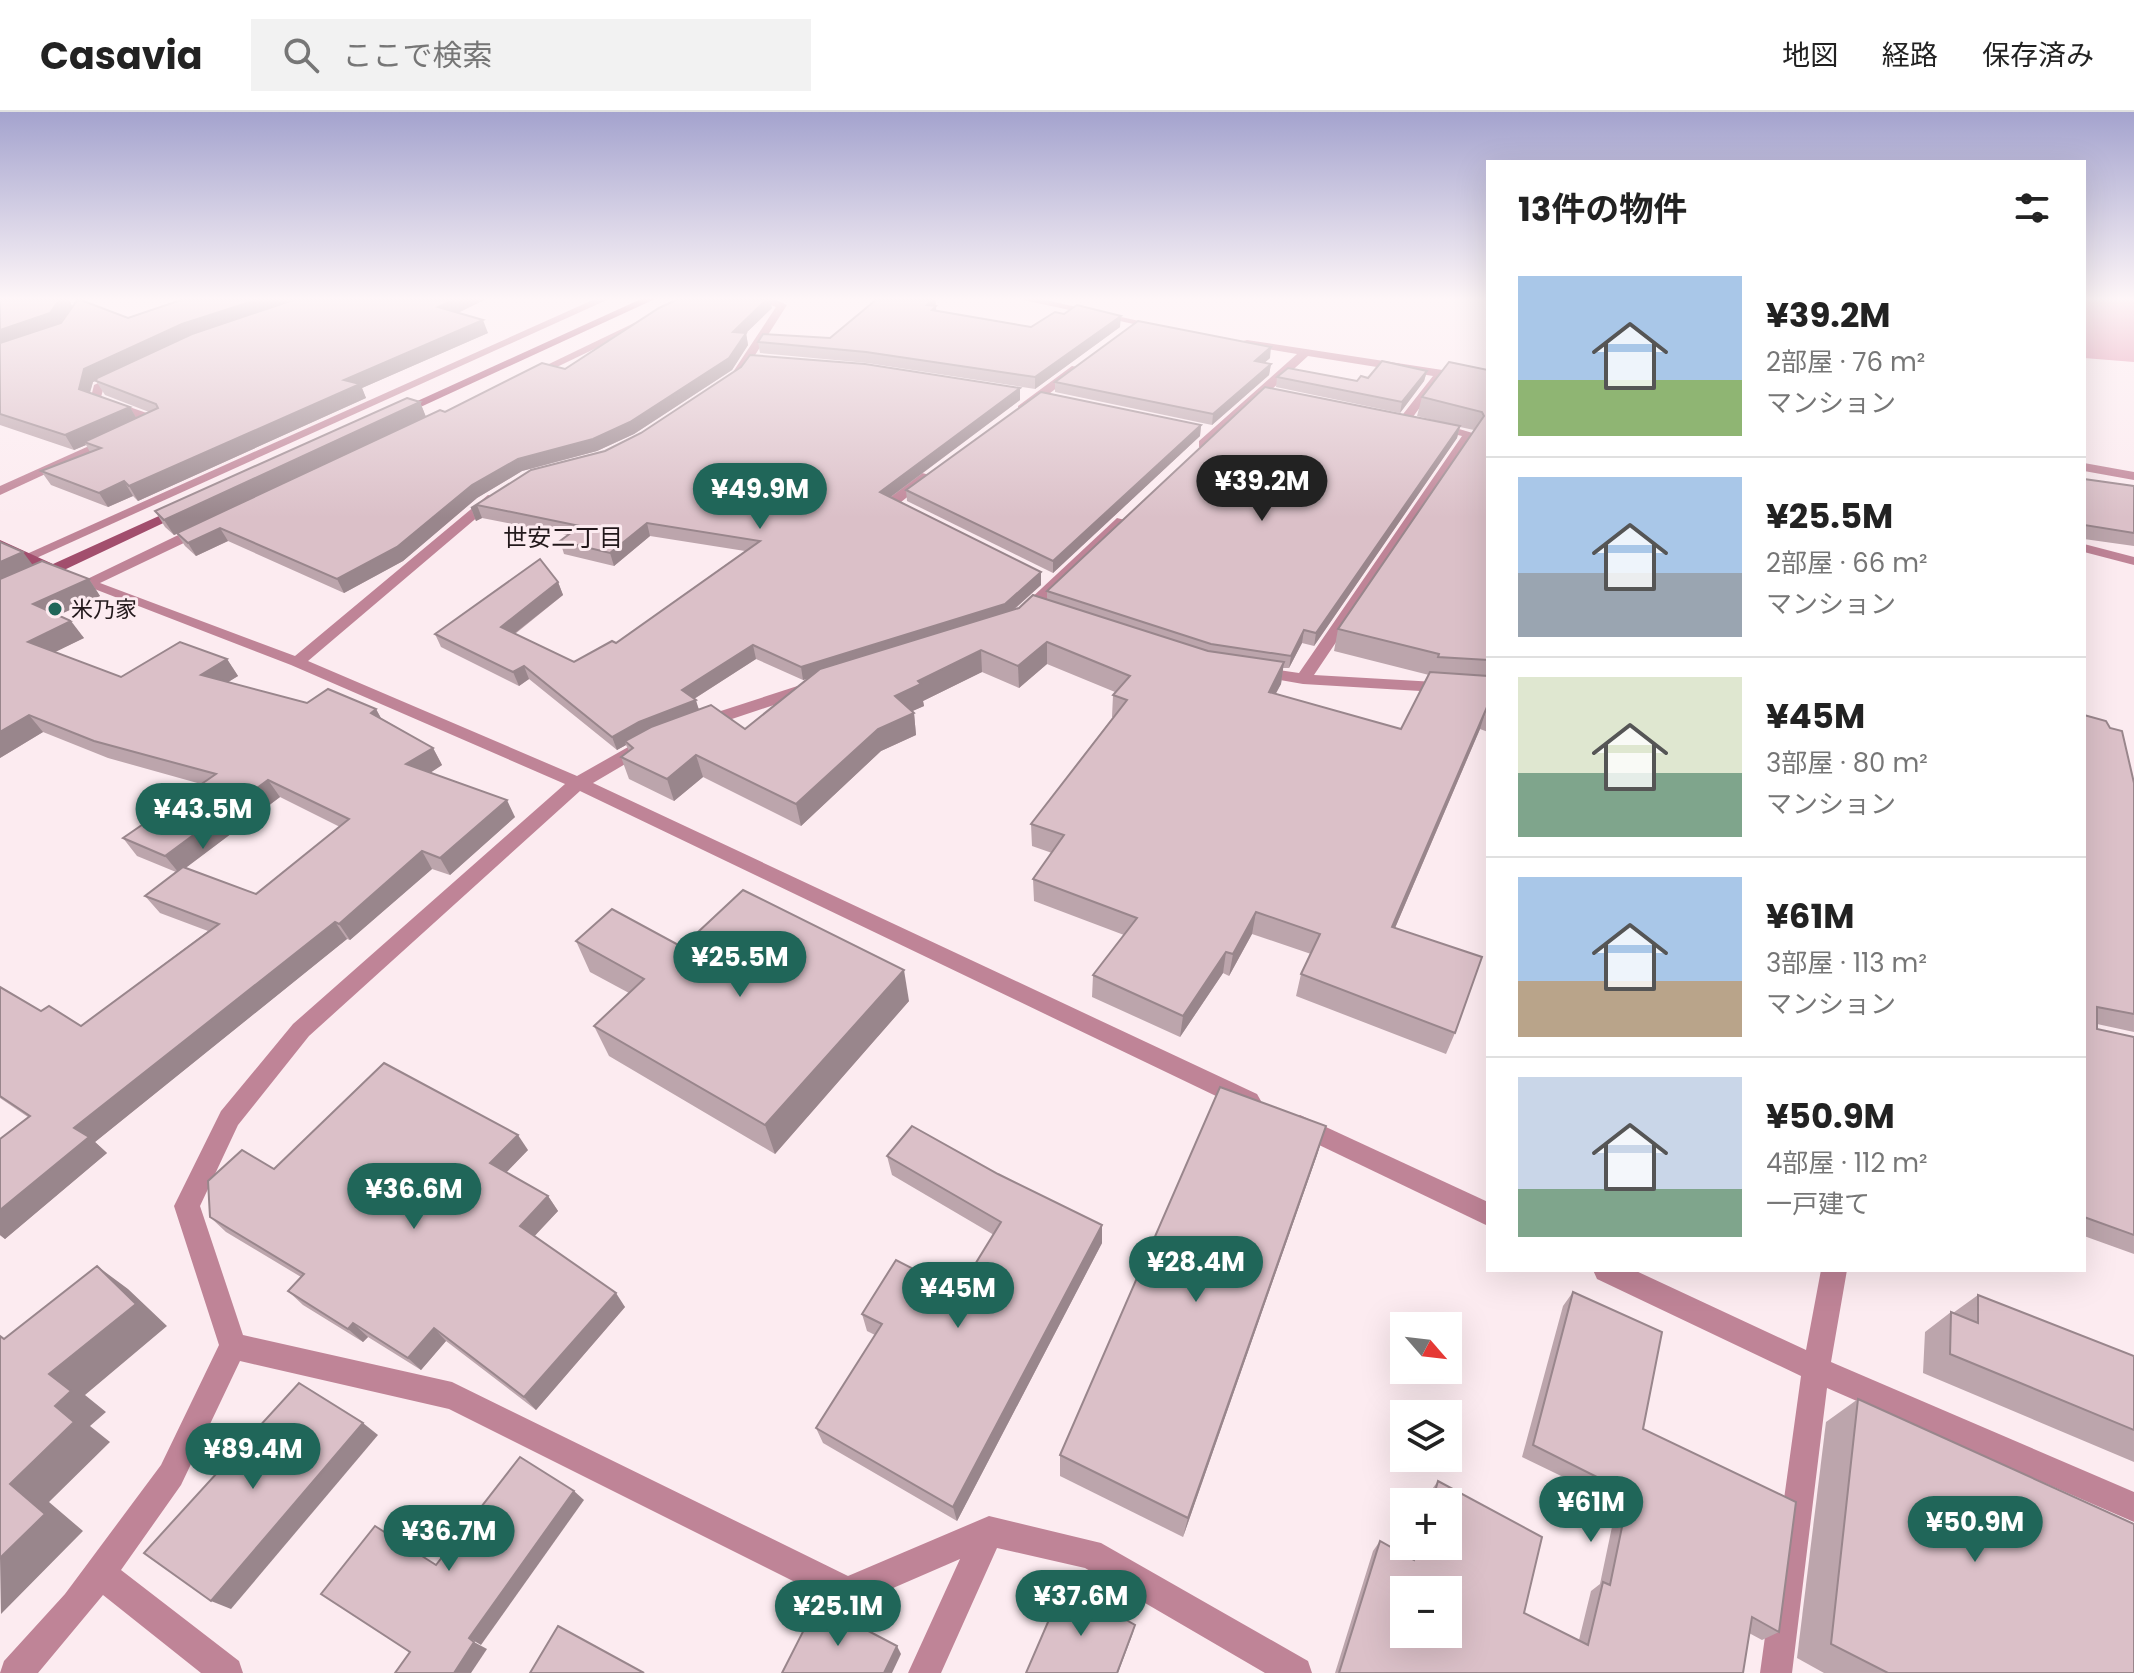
<!DOCTYPE html>
<html lang="ja">
<meta charset="utf-8">
<style>
:root{--surface:#fff;--page:#f2f2f2;--text:#222;--muted:#767676;--line:#e0e0e0;--accent:#206659}
body{margin:0;font-family:Poppins,"Noto Sans JP",sans-serif;background:var(--page);color:var(--text);height:100vh;display:flex;flex-direction:column;font-size:30px;white-space:nowrap}
*{box-sizing:border-box;margin:0}
p{font-size:26px;color:var(--muted)}
.icon{flex:none;width:44px;height:44px;fill:none;stroke:currentColor;stroke-width:2;stroke-linecap:round;stroke-linejoin:round}
.map{position:relative;flex:1;overflow:hidden}
.panel{position:absolute;left:1486px;top:48px;width:600px;height:1112px;display:flex;flex-direction:column;background:var(--surface);border-radius:0px;box-shadow:0 8px 32px #0002}
.panel>*{flex:none}
.needle{width:52px;rotate:118deg}
.controls{position:absolute;left:1390px;top:1200px;display:grid;gap:16px}
.controls a{display:grid;place-items:center;width:72px;height:72px;border-radius:0px;background:var(--surface);box-shadow:0 8px 32px #0002;font-size:40px}
.price{position:absolute;translate:-50% -68px;padding:0 18px;border-radius:28px;background:var(--accent);color:#fff;font-size:26px;line-height:52px;filter:drop-shadow(0 2px 4px #0008)}
.price::after{content:'';position:absolute;left:50%;top:48px;width:24px;height:18px;margin-left:-12px;background:inherit;clip-path:polygon(0 0,100% 0,50% 100%)}
.price.current{background:#222;color:#fff}
ul{padding:0;list-style:none}
li{display:flex;align-items:center;gap:24px;height:200px;padding:0 32px}
li+li{border-top:2px solid var(--line)}
li span{display:grid;place-items:center;flex:none;width:224px;height:160px;border-radius:0px;color:#555}
li>.icon{margin-inline-start:auto}
span .icon{width:96px;height:96px;fill:#fffc;stroke-width:1}
li b{font-size:34px}
h2{display:flex;justify-content:space-between;align-items:center;height:96px;padding:0 32px;font-size:34px}
header{display:flex;align-items:center;gap:48px;box-sizing:border-box;height:112px;padding:0 40px;background:var(--surface);border-bottom:2px solid var(--line)}
header strong{font-size:38px}
nav{display:flex;gap:44px;margin-inline-start:auto;font-size:28px}
.search{width:560px;height:72px;background:var(--page);display:flex;align-items:center;gap:20px;box-sizing:border-box;padding:0 28px;border-radius:0px;color:var(--muted);font-size:30px}
.map>svg:first-child{display:block}
.water{fill:#df89a6}
.lines{fill:none;stroke-linecap:round;stroke-linejoin:round}
.street{fill:#bf8497;fill-rule:evenodd}
.secondary{fill:#a24e6d;fill-rule:evenodd}
.wall{fill:#bca5ac;fill-rule:evenodd}
.shaded-wall{fill:#99868c}
.building{fill:#dbc0c8;stroke:#99868c;stroke-width:2;fill-rule:evenodd}
.poi-dot{fill:#206659;stroke:#fcebf0;stroke-width:3}
.labels{text-anchor:middle;dominant-baseline:central;stroke-width:6;stroke-linejoin:round;paint-order:stroke}
.far-poi-label{font-size:22px;fill:#22181b;stroke:#fcebf0;text-anchor:start}
.far-neighbourhood-label{font-size:24px;fill:#22181b;stroke:#fcebf0}
</style>
<header>
<strong>Casavia</strong>
<div class="search"><svg class="icon" aria-label="search" viewBox="0 0 24 24"><circle cx="10" cy="10" r="6"/><path d="M15 15l6 6"/></svg>ここで検索</div>
<nav><a>地図</a><a>経路</a><a>保存済み</a></nav>
</header>
<div class="map">
<svg width="2134" height="1561" viewBox="0 0 2134 1561">
<rect width="100%" height="100%" fill="#fcebf0"/>
<polygon class="water" points="2084,187 2134,187 2134,250 2084,246"/>
<g class="lines">
<g class="street">
<polygon points="595,187 609,187 32,448 20,445"/>
<polygon points="684,187 698,187 534,266 524,264"/>
<polygon points="756,187 774,187 787,193 741,265 733,265 731,263 776,195"/>
<polygon points="1019,187 1041,187 1166,215 1161,218"/>
<polygon points="1247,228 1488,265 1488,273 1442,265 1410,309 1406,310 1400,306 1433,264 1308,244 1209,335 1199,335 1199,329 1297,242 1243,233 1243,229"/>
<polygon points="1072,254 1082,256 1026,300 1018,300 1018,294"/>
<polygon points="117,262 127,264 103,278 101,285 161,306 161,312 102,296 90,289 94,273"/>
<polygon points="1432,309 1476,322 1314,563 1488,573 1488,583 1303,572 1251,563 1251,557 1257,555 1299,561 1462,324 1428,316 1426,313"/>
<polygon points="109,325 119,328 0,383 0,374"/>
<polygon points="2084,351 2134,360 2134,368 2084,359"/>
<polygon points="922,361 934,364 901,390 913,396 913,402 903,402 886,394 886,388"/>
<polygon points="488,383 500,386 308,549 577,664 637,630 649,630 652,634 649,638 593,671 1257,982 1261,989 1257,996 1249,999 1241,996 580,679 309,924 238,1013 200,1094 243,1223 452,1270 848,1464 989,1404 1101,1431 1308,1549 1312,1561 1265,1561 1085,1456 997,1436 941,1561 908,1561 960,1447 847,1496 449,1297 240,1249 181,1373 121,1458 239,1549 243,1561 201,1561 103,1483 38,1561 0,1561 4,1549 65,1482 161,1353 219,1233 174,1094 221,999 293,912 565,672 291,553 79,471 199,413 209,413 209,419 100,471 295,544"/>
<polygon points="1117,406 1129,409 1026,508 1014,508 1014,502"/>
<polygon points="2084,432 2134,445 2134,453 2084,440"/>
<polygon points="816,568 822,569 822,577 705,616 693,616 690,612 693,608"/>
<polygon points="1300,1003 1488,1090 1488,1114 1292,1020 1288,1013 1292,1006"/>
<polygon points="1593,1158 1634,1158 1806,1238 1821,1158 1847,1158 1831,1250 2134,1380 2134,1410 1827,1276 1792,1561 1760,1561 1801,1264 1597,1167"/>
</g>
<g class="secondary">
<polygon points="641,187 655,187 401,304 391,301"/>
<polygon points="181,394 193,397 64,458 63,463 52,463 0,486 0,475 40,457 0,438 0,428 53,452"/>
</g>
</g>
<g class="wall">
<path d="M 0,187 L 69,187 L 72,194 L 128,206 L 184,187 L 486,187 L 458,201 L 488,221 L 362,276 L 366,286 L 138,389 L 133,384 L 108,395 L 51,373 L 41,359 L 90,340 L 86,333 L 74,338 L 0,313 ZM 96,269 L 105,283 L 149,300 L 136,306 L 130,295 L 90,281 L 93,270 Z"/>
<polygon points="935,187 936,199 1031,215 1120,215 1035,277 867,251 760,241 758,230 830,226"/>
<polygon points="772,196 746,221 748,233 732,258 634,322 597,339 522,359 477,386 403,449 344,481 228,429 196,444 185,434 177,422 174,423 165,415 155,399 420,290 426,305 445,300 565,257"/>
<polygon points="1270,246 1264,251 1271,252 1269,263 1212,313 1055,280 1055,270"/>
<path d="M 1488,258 L 1488,620 L 1480,617 L 1395,816 L 1455,921 L 1446,942 L 1296,884 L 1301,862 L 1311,842 L 1252,822 L 1229,864 L 1223,861 L 1180,925 L 1092,885 L 1093,863 L 1124,823 L 1034,789 L 1033,767 L 1052,741 L 1032,734 L 1031,712 L 1113,605 L 1112,605 L 1113,583 L 1115,580 L 1047,552 L 1019,576 L 982,560 L 923,589 L 924,594 L 912,599 L 914,601 L 916,623 L 881,639 L 801,714 L 703,665 L 674,689 L 629,667 L 621,645 L 629,639 L 626,633 L 617,638 L 529,567 L 519,574 L 441,535 L 435,522 L 558,470 L 563,483 L 515,522 L 574,550 L 616,531 L 745,439 L 650,424 L 614,454 L 564,442 L 560,429 L 568,423 L 482,406 L 476,409 L 471,396 L 531,358 L 1020,288 L 891,385 L 1041,473 L 1015,497 L 1047,487 L 1047,479 L 1449,312 L 1417,304 L 1422,285 ZM 1460,315 L 1474,318 L 1338,517 L 1334,539 L 1429,563 L 1401,617 L 1275,582 L 1281,572 L 1283,556 L 1289,556 L 1302,531 L 1314,534 L 1457,326 ZM 756,547 L 803,568 L 809,566 L 745,617 L 699,597 L 694,587 Z"/>
<polygon points="1427,259 1424,269 1400,301 1276,275 1277,265 1357,269 1368,266"/>
<polygon points="1201,313 1200,324 1053,461 907,389 906,378"/>
<polygon points="2084,367 2134,374 2134,434 2084,427"/>
<path d="M 32,453 L 89,467 L 100,484 L 58,503 L 84,526 L 54,540 L 121,565 L 227,547 L 238,564 L 228,570 L 307,591 L 376,597 L 381,606 L 433,636 L 442,653 L 430,661 L 515,705 L 450,763 L 432,757 L 350,828 L 347,827 L 95,1030 L 107,1041 L 5,1127 L 0,1123 L 0,1027 L 28,1005 L 0,986 L 0,875 L 41,899 L 81,914 L 208,819 L 160,801 L 145,784 L 176,760 L 137,744 L 123,726 L 201,672 L 108,646 L 43,620 L 0,646 ZM 280,685 L 340,715 L 256,782 L 185,756 Z"/>
<polygon points="2084,603 2134,671 2134,920 2097,912 2097,917 2134,925 2134,1142 2084,1124"/>
<polygon points="576,829 682,835 909,889 775,1042 609,944 594,914 629,881 590,860"/>
<polygon points="1326,1014 1317,1043 1183,1425 1060,1364 1060,1343"/>
<polygon points="528,1038 506,1060 548,1084 558,1099 534,1124 625,1195 536,1298 446,1229 421,1258 368,1225 363,1230 303,1193 288,1179 301,1165 226,1120 210,1105 274,1057"/>
<polygon points="887,1044 1102,1131 957,1409 823,1331 816,1316 875,1223 867,1219 862,1202 958,1180 994,1123 892,1063"/>
<polygon points="1573,1180 1643,1317 1779,1520 1762,1528 1749,1521 1743,1561 1335,1561 1373,1439 1380,1429 1409,1445 1413,1434 1448,1434 1448,1390 1427,1390 1430,1380 1438,1369 1524,1501 1579,1528 1591,1479 1600,1472 1617,1391 1522,1345 1563,1194"/>
<polygon points="1978,1183 2134,1244 2134,1350 1923,1261 1925,1220 1951,1200 1953,1201"/>
<polygon points="1858,1287 2134,1561 1824,1561 1797,1546 1826,1310"/>
</g>
<g class="shaded-wall">
<polygon points="60,187 69,187 72,194 58,214 0,234 0,218"/>
<polygon points="259,187 304,187 189,225 93,270 87,290 79,277 84,257 182,212"/>
<polygon points="455,187 486,187 443,208 438,195"/>
<polygon points="767,187 770,187 772,196 746,221 748,233 732,258 634,322 597,339 522,359 477,386 403,449 344,481 337,467 472,373 733,220"/>
<polygon points="933,187 935,187 937,206 927,193"/>
<polygon points="1121,204 1120,215 1035,277 1035,265"/>
<polygon points="483,208 488,221 362,276 366,286 138,389 129,374 344,268"/>
<polygon points="1271,235 1270,246 1254,260 1255,249"/>
<polygon points="1271,252 1269,263 1212,313 1213,302"/>
<polygon points="1427,259 1424,269 1400,301 1402,290"/>
<polygon points="1020,276 1020,288 881,392 880,380"/>
<polygon points="420,290 426,305 174,423 164,408"/>
<polygon points="130,295 138,309 84,330 86,333 74,338 65,323"/>
<polygon points="1201,313 1200,324 1053,461 1053,449"/>
<polygon points="1460,314 1457,326 1314,534 1316,521"/>
<polygon points="124,369 133,384 108,395 99,381"/>
<polygon points="477,393 482,406 476,409 471,396"/>
<polygon points="647,411 650,424 614,454 610,441"/>
<polygon points="220,416 228,429 196,444 188,431"/>
<polygon points="23,440 35,456 0,472 0,450"/>
<polygon points="1041,460 1041,473 1005,505 803,568 801,555"/>
<polygon points="89,467 100,484 46,509 33,492"/>
<polygon points="558,470 563,483 506,528 501,515"/>
<polygon points="71,509 84,526 41,547 28,530"/>
<polygon points="1304,518 1302,531 1289,556 1291,544"/>
<polygon points="1047,530 1047,552 1019,576 1018,554"/>
<polygon points="753,533 756,547 686,592 682,578"/>
<polygon points="981,538 982,560 923,589 924,594 897,606 895,584 918,569"/>
<polygon points="227,547 238,564 212,580 201,563"/>
<polygon points="1284,550 1281,572 1265,602 1269,580"/>
<polygon points="524,554 529,567 519,574 513,560"/>
<polygon points="696,588 700,602 625,629 626,633 617,638 612,625 639,610"/>
<polygon points="1487,595 1480,617 1386,837 1392,815"/>
<polygon points="376,597 385,614 371,601"/>
<polygon points="914,601 916,623 881,639 801,714 796,692 878,617"/>
<polygon points="29,603 43,620 0,646 0,620"/>
<polygon points="433,636 442,653 416,670 406,652"/>
<polygon points="696,643 703,665 674,689 667,667"/>
<polygon points="268,668 280,685 179,761 165,744"/>
<polygon points="507,688 515,705 450,763 440,746"/>
<polygon points="422,739 432,757 350,828 339,812"/>
<polygon points="1256,800 1252,822 1229,864 1233,842"/>
<polygon points="335,810 347,827 95,1030 107,1041 5,1127 0,1123 0,1098 74,1016"/>
<polygon points="1226,840 1223,861 1180,925 1183,904"/>
<polygon points="904,858 909,889 775,1042 765,1013"/>
<polygon points="1326,1014 1317,1043 1183,1425 1188,1406"/>
<polygon points="518,1023 528,1038 501,1066 490,1051"/>
<polygon points="548,1084 558,1099 530,1129 520,1114"/>
<polygon points="1102,1113 1102,1131 957,1409 953,1395"/>
<polygon points="97,1154 128,1177 167,1214 85,1283 106,1300 90,1314 110,1330 49,1390 83,1419 1,1502 0,1446 10,1372 55,1294 49,1262"/>
<polygon points="616,1181 625,1195 536,1298 524,1285"/>
<polygon points="353,1211 368,1225 363,1230 348,1217"/>
<polygon points="434,1216 446,1229 421,1258 408,1246"/>
<polygon points="363,1311 378,1323 231,1497 211,1489"/>
<polygon points="574,1379 584,1388 481,1533 469,1526"/>
<polygon points="1135,1513 1133,1521 1118,1561 1117,1561"/>
<polygon points="474,1530 487,1537 471,1561 454,1561"/>
<polygon points="897,1534 901,1542 892,1561 884,1561"/>
</g>
<g class="building">
<polygon points="0,187 60,187 50,201 0,218"/>
<polygon points="78,187 128,206 184,187 259,187 182,212 84,257 79,277 130,295 65,323 0,302 0,231 61,211"/>
<polygon points="296,187 455,187 438,195 483,208 344,268 360,272 129,374 124,369 99,381 41,359 101,336 84,330 158,296 156,292 96,269 97,266 192,222"/>
<polygon points="678,187 767,187 733,220 746,221 729,246 630,310 593,327 518,347 472,373 397,435 337,467 220,416 188,431 177,421 440,298 445,300 542,251 565,257 659,196"/>
<polygon points="877,187 933,187 927,193 936,194 932,198 1031,215 1055,200 1064,202 1077,193 1121,204 1035,265 866,240 758,230 763,222 830,226"/>
<polygon points="1138,209 1271,235 1255,249 1271,252 1213,302 1055,270"/>
<polygon points="750,243 865,252 1020,276 880,380 1041,460 1005,492 801,555 753,533 682,578 696,588 639,610 612,625 524,554 513,560 435,522 540,447 558,470 501,515 574,550 612,529 616,531 760,429 647,411 610,441 560,429 580,414 477,393 471,396 531,358 605,339 641,321 741,255"/>
<polygon points="1382,249 1427,259 1402,290 1277,265 1288,256 1357,269 1361,264 1368,266"/>
<polygon points="1449,250 1488,258 1488,548 1438,545 1439,542 1338,517 1484,304 1482,300 1422,285"/>
<polygon points="1265,275 1460,314 1316,521 1304,518 1291,544 1211,532 1047,479"/>
<polygon points="1041,280 1201,313 1053,449 906,378"/>
<polygon points="407,286 420,290 164,408 155,399"/>
<polygon points="2084,367 2134,374 2134,421 2084,413"/>
<polygon points="0,430 23,440 0,450"/>
<polygon points="42,449 89,467 33,492 71,509 28,530 121,565 180,530 227,547 201,563 307,591 328,577 376,597 371,601 433,636 406,652 507,688 440,746 422,739 339,812 335,810 74,1016 89,1025 0,1098 0,1027 30,1004 0,984 0,875 41,899 49,894 81,914 219,812 145,784 183,755 256,782 349,707 268,668 165,744 123,726 216,662 94,629 29,603 0,620 0,467"/>
<polygon points="1033,483 1208,539 1284,550 1269,580 1401,617 1430,560 1488,564 1488,596 1487,595 1392,815 1482,845 1455,921 1301,862 1320,822 1256,800 1233,842 1226,840 1183,904 1093,863 1137,806 1033,767 1064,723 1031,712 1127,588 1113,583 1130,564 1047,530 1018,554 981,538 918,569 921,572 895,584 914,601 878,617 796,692 696,643 667,667 621,645 633,636 625,629 651,615 711,593 745,617 820,557 1019,496"/>
<polygon points="2084,603 2106,609 2110,616 2122,619 2134,671 2134,902 2097,895 2097,917 2134,925 2134,1123 2084,1105"/>
<polygon points="743,778 904,858 765,1013 594,914 644,867 576,829 612,797 682,835"/>
<polygon points="384,951 518,1023 490,1051 548,1084 520,1114 616,1181 524,1285 434,1216 408,1246 353,1211 348,1217 288,1179 304,1162 210,1105 208,1069 242,1038 274,1057"/>
<polygon points="1220,975 1326,1014 1188,1406 1060,1343"/>
<polygon points="912,1014 998,1062 1102,1113 953,1395 816,1316 882,1212 862,1202 896,1148 958,1180 1001,1110 887,1044"/>
<polygon points="97,1154 136,1192 49,1262 71,1279 55,1294 74,1310 10,1372 45,1402 0,1446 0,1224 4,1227"/>
<path d="M 1573,1180 L 1662,1220 L 1643,1317 L 1796,1390 L 1779,1520 L 1752,1505 L 1743,1561 L 1339,1561 L 1380,1429 L 1414,1448 L 1418,1434 L 1448,1434 L 1448,1390 L 1432,1390 L 1438,1369 L 1542,1425 L 1524,1501 L 1588,1533 L 1603,1470 L 1610,1473 L 1629,1381 L 1533,1333 ZM 1404,1478 L 1448,1478 L 1448,1522 L 1404,1522 Z"/>
<polygon points="1978,1183 2134,1244 2134,1318 1950,1242 1951,1200 1978,1211"/>
<polygon points="299,1271 363,1311 211,1489 144,1441"/>
<polygon points="1858,1287 2134,1412 2134,1561 1888,1561 1831,1532"/>
<polygon points="520,1345 574,1379 469,1526 474,1530 454,1561 395,1561 410,1540 321,1482 375,1414 436,1453"/>
<polygon points="1064,1473 1135,1513 1117,1561 1026,1561"/>
<polygon points="817,1492 897,1534 884,1561 782,1561"/>
<polygon points="558,1514 644,1561 530,1561"/>
</g>
<linearGradient id="sky" x2="0" y2="1"><stop stop-color="#a4a3ce"/><stop offset="0.46" stop-color="#fef6f8"/><stop offset="1" stop-color="#fef6f8" stop-opacity="0"/></linearGradient>
<rect width="2134" height="406" fill="url(#sky)"/>
<circle class="poi-dot" cx="55" cy="497" r="8"/>
<g class="labels">
<g class="far-poi-label">
<text x="71" y="497">米乃家</text>
</g>
<g class="far-neighbourhood-label">
<text x="563" y="425">世安二丁目</text>
</g>
</g>
</svg>
<div class="controls">
<a><svg class="needle" viewBox="-14 -14 28 28"><path d="M0-13l5 13h-10z" fill="#e53935"/><path d="M0 13l5-13h-10z" fill="#767676"/></svg></a>
<a><svg class="icon" aria-label="layers" viewBox="0 0 24 24"><path d="M12 4l9 5-9 5-9-5zM3 14l9 5 9-5"/></svg></a>
<a>+</a>
<a>−</a>
</div>
<b class="price current" style="left:1262px;top:411px">¥39.2M</b>
<b class="price" style="left:760px;top:419px">¥49.9M</b>
<b class="price" style="left:203px;top:739px">¥43.5M</b>
<b class="price" style="left:740px;top:887px">¥25.5M</b>
<b class="price" style="left:414px;top:1119px">¥36.6M</b>
<b class="price" style="left:1196px;top:1192px">¥28.4M</b>
<b class="price" style="left:958px;top:1218px">¥45M</b>
<b class="price" style="left:253px;top:1379px">¥89.4M</b>
<b class="price" style="left:1591px;top:1432px">¥61M</b>
<b class="price" style="left:1975px;top:1452px">¥50.9M</b>
<b class="price" style="left:449px;top:1461px">¥36.7M</b>
<b class="price" style="left:1081px;top:1526px">¥37.6M</b>
<b class="price" style="left:838px;top:1536px">¥25.1M</b>
<section class="panel">
<h2>13件の物件<svg class="icon" aria-label="filters" viewBox="0 0 24 24"><path d="M4 7h16M4 17h16"/><circle cx="9" cy="7" r="2"/><circle cx="15" cy="17" r="2"/></svg></h2>
<ul>
<li><span style="background:linear-gradient(#a9c7e8 65%,#8fb573 0)"><svg class="icon" aria-label="home" viewBox="0 0 24 24"><path d="M3 11l9-7 9 7M6 9v11h12V9"/></svg></span><div><b>¥39.2M</b><p>2部屋 · 76 m²</p><p>マンション</p></div></li>
<li><span style="background:linear-gradient(#a9c7e8 60%,#9aa5b1 0)"><svg class="icon" aria-label="home" viewBox="0 0 24 24"><path d="M3 11l9-7 9 7M6 9v11h12V9"/></svg></span><div><b>¥25.5M</b><p>2部屋 · 66 m²</p><p>マンション</p></div></li>
<li><span style="background:linear-gradient(#dfe7d0 60%,#7fa58c 0)"><svg class="icon" aria-label="home" viewBox="0 0 24 24"><path d="M3 11l9-7 9 7M6 9v11h12V9"/></svg></span><div><b>¥45M</b><p>3部屋 · 80 m²</p><p>マンション</p></div></li>
<li><span style="background:linear-gradient(#a9c7e8 65%,#b9a48a 0)"><svg class="icon" aria-label="home" viewBox="0 0 24 24"><path d="M3 11l9-7 9 7M6 9v11h12V9"/></svg></span><div><b>¥61M</b><p>3部屋 · 113 m²</p><p>マンション</p></div></li>
<li><span style="background:linear-gradient(#c9d6e8 70%,#7fa58c 0)"><svg class="icon" aria-label="home" viewBox="0 0 24 24"><path d="M3 11l9-7 9 7M6 9v11h12V9"/></svg></span><div><b>¥50.9M</b><p>4部屋 · 112 m²</p><p>一戸建て</p></div></li>
</ul>
</section>
</div>
